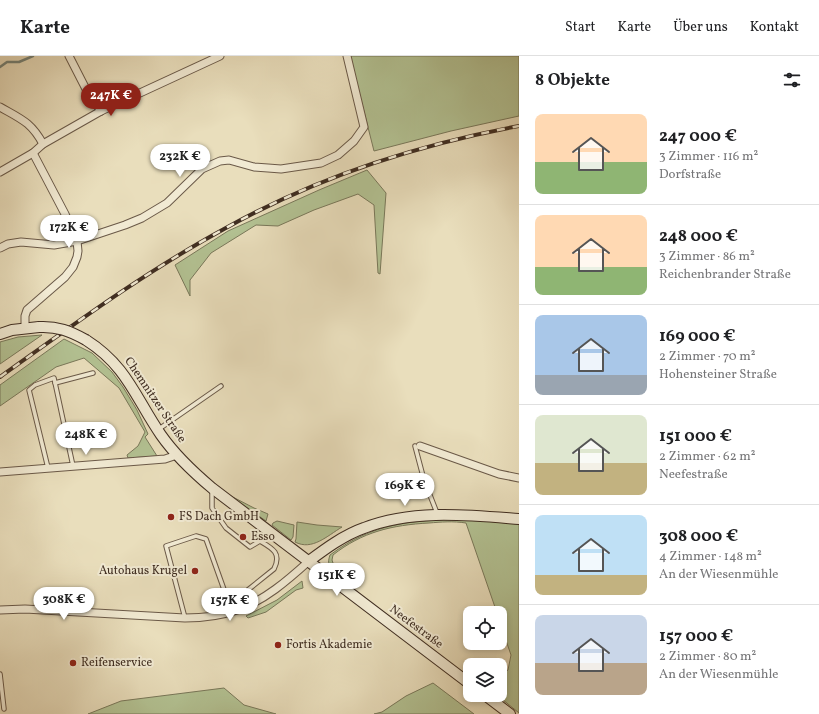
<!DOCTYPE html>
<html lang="de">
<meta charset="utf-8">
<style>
:root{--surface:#fff;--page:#f6f6f6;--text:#202124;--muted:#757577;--line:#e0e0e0;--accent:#8f2418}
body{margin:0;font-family:Vollkorn,serif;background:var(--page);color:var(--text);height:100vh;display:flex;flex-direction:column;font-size:15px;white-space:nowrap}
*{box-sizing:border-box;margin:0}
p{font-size:13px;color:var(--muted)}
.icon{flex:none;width:22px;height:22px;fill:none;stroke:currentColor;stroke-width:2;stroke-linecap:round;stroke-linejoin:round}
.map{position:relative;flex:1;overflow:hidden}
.drawer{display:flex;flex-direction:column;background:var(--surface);width:300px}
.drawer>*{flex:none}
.controls{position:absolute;left:463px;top:550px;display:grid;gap:8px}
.controls a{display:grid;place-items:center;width:44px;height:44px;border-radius:8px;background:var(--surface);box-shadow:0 2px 6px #0003;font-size:20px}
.price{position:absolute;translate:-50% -34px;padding:0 9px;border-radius:14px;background:#fff;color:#222;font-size:13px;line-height:26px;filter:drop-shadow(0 1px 2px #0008)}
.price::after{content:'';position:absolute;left:50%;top:24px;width:12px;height:9px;margin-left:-6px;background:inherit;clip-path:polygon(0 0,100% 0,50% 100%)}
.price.selected{background:var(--accent);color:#fff}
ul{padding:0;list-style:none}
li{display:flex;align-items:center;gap:12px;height:100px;padding:0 16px}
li+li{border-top:1px solid var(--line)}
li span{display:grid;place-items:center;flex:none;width:112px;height:80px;border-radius:8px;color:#555}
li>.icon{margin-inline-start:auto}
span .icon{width:48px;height:48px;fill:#fffc;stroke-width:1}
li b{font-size:17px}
h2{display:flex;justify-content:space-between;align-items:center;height:48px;padding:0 16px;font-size:17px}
header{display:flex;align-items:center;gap:24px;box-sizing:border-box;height:56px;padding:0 20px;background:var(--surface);border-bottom:1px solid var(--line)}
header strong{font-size:19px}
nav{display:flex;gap:22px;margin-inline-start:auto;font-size:14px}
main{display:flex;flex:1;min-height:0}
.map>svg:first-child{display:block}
.green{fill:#b3c293;stroke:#79785a}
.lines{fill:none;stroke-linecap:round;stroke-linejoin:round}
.stream{stroke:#748379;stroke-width:2.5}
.service-casing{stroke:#6a5948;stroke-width:5.5}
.minor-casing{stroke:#6a5948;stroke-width:9}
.secondary-casing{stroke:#3f2d21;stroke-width:12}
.service{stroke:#f1ead3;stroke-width:3.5}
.minor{stroke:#f1ead3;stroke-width:7}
.secondary{stroke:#f1ead3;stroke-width:10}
.rail-casing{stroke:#3f2d21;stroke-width:4}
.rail{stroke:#f1ead3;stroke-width:2.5;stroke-dasharray:8;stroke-linecap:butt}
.secondary-bridge-casing{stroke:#3f2d21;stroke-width:12;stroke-linecap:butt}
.secondary-bridge{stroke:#f1ead3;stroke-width:10}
.poi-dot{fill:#8f2418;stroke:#f1ead3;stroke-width:1.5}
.labels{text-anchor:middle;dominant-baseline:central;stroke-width:4;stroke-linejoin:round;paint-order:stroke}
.street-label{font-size:12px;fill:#3f2d21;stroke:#f1ead3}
.poi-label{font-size:12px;fill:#3f2d21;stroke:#f1ead3;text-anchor:start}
</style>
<header>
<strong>Karte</strong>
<nav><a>Start</a><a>Karte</a><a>Über uns</a><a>Kontakt</a></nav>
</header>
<main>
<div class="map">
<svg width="519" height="658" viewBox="0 0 519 658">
<rect width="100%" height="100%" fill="#e9debc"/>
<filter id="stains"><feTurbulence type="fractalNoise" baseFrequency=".005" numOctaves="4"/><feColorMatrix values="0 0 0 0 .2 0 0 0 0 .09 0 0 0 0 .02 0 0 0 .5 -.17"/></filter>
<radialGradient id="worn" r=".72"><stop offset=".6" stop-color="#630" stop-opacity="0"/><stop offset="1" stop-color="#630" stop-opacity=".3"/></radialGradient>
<g class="green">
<polygon points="350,0 519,0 519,60 451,75 374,95"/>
<polygon points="367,114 386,137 380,218 378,217 374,149 358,138 314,154 278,170 256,169 211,197 190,224 190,240 175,209 228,175 319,134"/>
<polygon points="42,279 0,308 0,286 18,281"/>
<polygon points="64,283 92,297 112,316 123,331 137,354 148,378 145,381 157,400 128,402 127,399 138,390 145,376 119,332 84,302 56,311 0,350 0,329"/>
<polygon points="227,438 254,452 268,458 266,465"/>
<path d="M 463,463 L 519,468 L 519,657 L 497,639 L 500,639 L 500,620 L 508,614 L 511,599 L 500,567 L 500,557 L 497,557 L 466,467 C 453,465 441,466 429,467 C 392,469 362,476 333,499 L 332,504 L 335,513 L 331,513 C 328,508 328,505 330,499 C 374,466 411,465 463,463 Z"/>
<polygon points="277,465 294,469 293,481 291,484 272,469 273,467"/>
<path d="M 297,466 L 317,469 L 342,471 C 327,480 312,495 295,486 L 296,483 Z"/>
<polygon points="302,525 303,532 296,534 266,556 248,562 246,560 277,544"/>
<polygon points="433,627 474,658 374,658 382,656 406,640"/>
<polygon points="224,632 244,649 276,658 88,658 121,645"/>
</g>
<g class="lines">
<polyline class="stream" points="0,11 7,6 19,6 33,0"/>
<g class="service-casing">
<g id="service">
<polyline points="55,327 93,317"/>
<polyline points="159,373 221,330"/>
<polyline points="415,390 424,424 437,457"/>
<polyline points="48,412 29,334 35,329 54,322 73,410"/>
<path d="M 212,435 L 212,452 L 226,472 L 250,491 L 260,485 C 272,492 282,497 274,513 L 244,537 L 243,541 L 247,550"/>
<polyline points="185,562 166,490 196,480 206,483 232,556"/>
<polyline points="0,618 4,653"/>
</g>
</g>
<g class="minor-casing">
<g id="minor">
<polyline points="69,0 88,37 101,55"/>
<path d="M 0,51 C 21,63 31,66 43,88"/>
<polyline points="0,116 33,97 43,88 101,55 220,0"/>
<polyline points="0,192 8,188 21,186 54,189 77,185 125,169 142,162 167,147 202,113 220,105 229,104 254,111 268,112 281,113 321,107 338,99 354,85 364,71 347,0"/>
<polyline points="25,272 25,260 27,254 65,221 73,211 77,201 78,195 77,185 65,158 33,97"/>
<polyline points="420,390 499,418 519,422"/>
<polyline points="0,416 165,403 177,399"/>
<path d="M 0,554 L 25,553 L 185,562 C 202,562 220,560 237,554 C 264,545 288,524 309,505"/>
</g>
</g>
<g class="secondary-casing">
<g id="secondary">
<polyline points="0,278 12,274 39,271"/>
<path d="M 86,284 C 127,310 135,341 161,379 C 175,399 193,416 212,432 L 470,628"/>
<path d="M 309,505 C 325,493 344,479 364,472 C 413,453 468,459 519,463"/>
<polyline points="485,639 510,658"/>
</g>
</g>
<use href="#service" class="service"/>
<use href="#minor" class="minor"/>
<use href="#secondary" class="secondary"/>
<g class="rail-casing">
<path id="rail" d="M 0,321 C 73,269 145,216 224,173 C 315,122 416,89 519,70"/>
</g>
<use href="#rail" class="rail"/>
<g class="secondary-bridge-casing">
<path id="secondary-bridge" d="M 39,271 C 57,270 70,275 86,284"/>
</g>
<use href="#secondary-bridge" class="secondary-bridge"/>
</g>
<g class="poi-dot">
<circle cx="171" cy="461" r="4"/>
<circle cx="243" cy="481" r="4"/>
<circle cx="195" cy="515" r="4"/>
<circle cx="278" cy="589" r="4"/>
<circle cx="73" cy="607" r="4"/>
</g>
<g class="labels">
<g class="street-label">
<text transform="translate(155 344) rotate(56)">Chemnitzer Straße</text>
<text transform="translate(416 571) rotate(37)">Neefestraße</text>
</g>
<g class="poi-label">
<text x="179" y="461">FS Dach GmbH</text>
<text x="251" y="481">Esso</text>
<text x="187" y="515" text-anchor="end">Autohaus Krugel</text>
<text x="286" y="589">Fortis Akademie</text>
<text x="81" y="607">Reifenservice</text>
</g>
</g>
<rect width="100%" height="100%" filter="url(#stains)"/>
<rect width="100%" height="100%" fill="url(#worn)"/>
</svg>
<div class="controls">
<a><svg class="icon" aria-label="locate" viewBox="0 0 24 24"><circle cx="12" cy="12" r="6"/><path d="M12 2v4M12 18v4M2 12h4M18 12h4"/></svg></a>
<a><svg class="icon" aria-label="layers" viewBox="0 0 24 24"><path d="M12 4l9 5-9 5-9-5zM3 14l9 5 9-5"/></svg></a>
</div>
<b class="price selected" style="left:111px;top:61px">247K €</b>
<b class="price" style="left:180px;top:122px">232K €</b>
<b class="price" style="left:69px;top:193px">172K €</b>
<b class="price" style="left:86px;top:400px">248K €</b>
<b class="price" style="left:405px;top:451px">169K €</b>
<b class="price" style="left:337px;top:541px">151K €</b>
<b class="price" style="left:64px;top:565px">308K €</b>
<b class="price" style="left:230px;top:566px">157K €</b>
</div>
<section class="drawer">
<h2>8 Objekte<svg class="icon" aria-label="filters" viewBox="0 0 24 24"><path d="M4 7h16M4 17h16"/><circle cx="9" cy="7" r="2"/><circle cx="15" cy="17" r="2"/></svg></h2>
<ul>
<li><span style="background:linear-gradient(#ffd9b3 60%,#8fb573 0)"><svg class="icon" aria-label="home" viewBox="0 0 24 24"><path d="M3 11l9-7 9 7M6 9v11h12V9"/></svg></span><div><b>247 000 €</b><p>3 Zimmer · 116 m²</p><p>Dorfstraße</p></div></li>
<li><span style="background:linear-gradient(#ffd9b3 65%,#8fb573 0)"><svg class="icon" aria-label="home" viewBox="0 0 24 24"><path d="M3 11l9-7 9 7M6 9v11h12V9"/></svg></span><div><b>248 000 €</b><p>3 Zimmer · 86 m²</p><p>Reichenbrander Straße</p></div></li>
<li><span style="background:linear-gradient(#a9c7e8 75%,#9aa5b1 0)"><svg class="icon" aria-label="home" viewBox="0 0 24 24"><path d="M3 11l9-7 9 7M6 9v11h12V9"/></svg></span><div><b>169 000 €</b><p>2 Zimmer · 70 m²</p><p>Hohensteiner Straße</p></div></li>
<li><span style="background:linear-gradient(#dfe7d0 60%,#c2b280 0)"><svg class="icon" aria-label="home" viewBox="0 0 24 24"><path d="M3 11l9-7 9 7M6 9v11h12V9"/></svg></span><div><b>151 000 €</b><p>2 Zimmer · 62 m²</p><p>Neefestraße</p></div></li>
<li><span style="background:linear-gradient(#bfe0f5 75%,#c2b280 0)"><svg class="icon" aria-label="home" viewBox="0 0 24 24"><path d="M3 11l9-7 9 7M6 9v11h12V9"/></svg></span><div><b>308 000 €</b><p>4 Zimmer · 148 m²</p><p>An der Wiesenmühle</p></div></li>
<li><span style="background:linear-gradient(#c9d6e8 60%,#b9a48a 0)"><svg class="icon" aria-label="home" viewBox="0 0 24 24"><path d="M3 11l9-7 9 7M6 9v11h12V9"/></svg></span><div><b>157 000 €</b><p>2 Zimmer · 80 m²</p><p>An der Wiesenmühle</p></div></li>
</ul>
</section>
</main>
